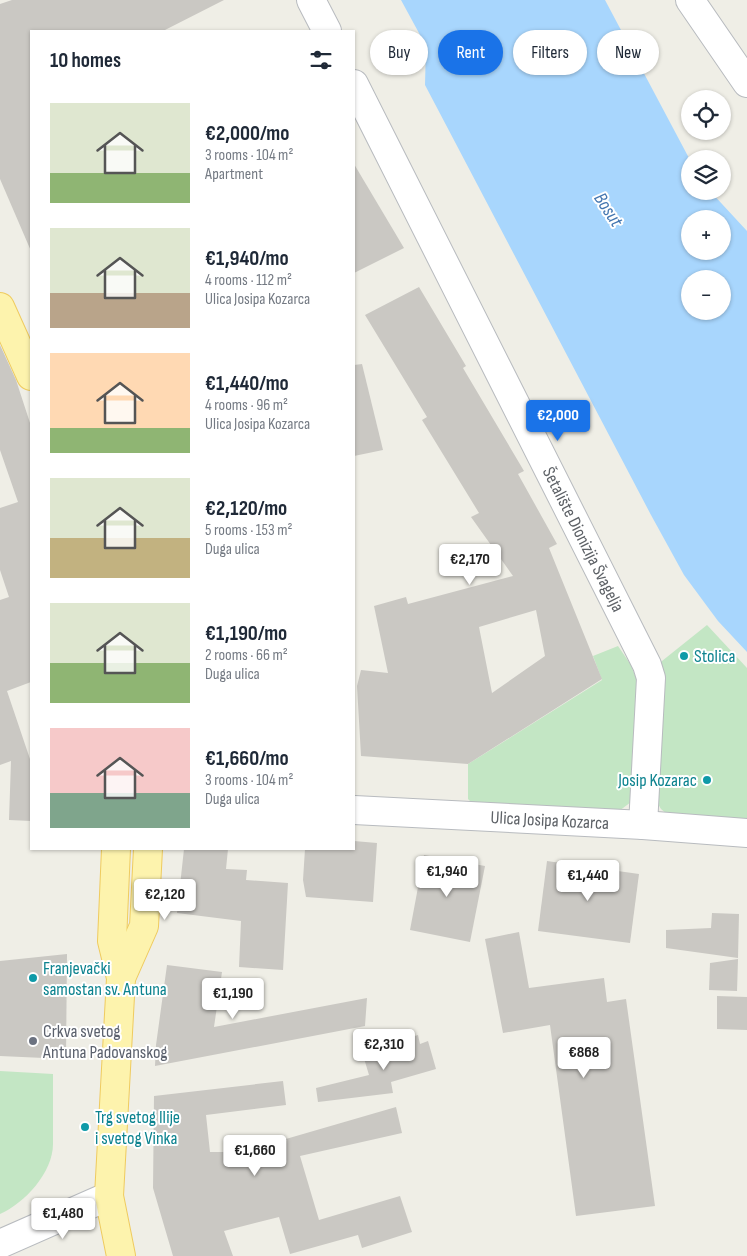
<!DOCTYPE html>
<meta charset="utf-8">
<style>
:root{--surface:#fff;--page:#f2f2f3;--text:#1f2937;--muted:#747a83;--accent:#1a73e8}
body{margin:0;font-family:"Sofia Sans Condensed",sans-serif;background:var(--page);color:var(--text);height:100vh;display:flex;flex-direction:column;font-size:19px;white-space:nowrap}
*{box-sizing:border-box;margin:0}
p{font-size:16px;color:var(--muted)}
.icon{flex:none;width:28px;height:28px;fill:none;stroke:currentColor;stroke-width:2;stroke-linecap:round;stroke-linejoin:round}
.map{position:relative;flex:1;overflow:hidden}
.details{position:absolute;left:30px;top:30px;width:325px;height:820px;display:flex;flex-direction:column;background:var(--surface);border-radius:0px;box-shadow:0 1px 4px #0004}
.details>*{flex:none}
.banner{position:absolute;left:370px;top:30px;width:301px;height:45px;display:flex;gap:10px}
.fabs{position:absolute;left:681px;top:90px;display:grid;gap:10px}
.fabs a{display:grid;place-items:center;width:50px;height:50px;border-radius:50%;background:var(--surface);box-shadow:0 1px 4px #0004;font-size:25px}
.price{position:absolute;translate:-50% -42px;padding:0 11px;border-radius:5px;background:#fff;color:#222;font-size:16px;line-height:32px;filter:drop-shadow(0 1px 2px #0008)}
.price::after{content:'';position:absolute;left:50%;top:30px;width:15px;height:11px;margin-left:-8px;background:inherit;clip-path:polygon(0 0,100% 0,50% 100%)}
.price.active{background:var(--accent);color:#fff}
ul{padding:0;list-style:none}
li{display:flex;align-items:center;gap:15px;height:125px;padding:0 20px}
li span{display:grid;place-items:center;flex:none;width:140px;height:100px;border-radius:0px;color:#555}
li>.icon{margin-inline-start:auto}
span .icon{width:60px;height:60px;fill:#fffc;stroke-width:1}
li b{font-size:21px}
h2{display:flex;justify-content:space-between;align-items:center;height:60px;padding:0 20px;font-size:21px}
.pill{padding:0 18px;border-radius:22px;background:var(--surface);box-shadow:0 1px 4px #0004;font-size:18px;line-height:45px}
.pill.active{background:var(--accent);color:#fff}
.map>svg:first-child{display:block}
.green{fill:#c3e6c4}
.water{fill:#a8d6fd;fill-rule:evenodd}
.building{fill:#cac8c3;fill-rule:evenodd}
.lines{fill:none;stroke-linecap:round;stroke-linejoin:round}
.minor-casing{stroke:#b8bbbf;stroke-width:30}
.major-casing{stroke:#efcb5f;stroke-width:30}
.minor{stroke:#fff;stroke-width:28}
.major{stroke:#fdf3ad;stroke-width:28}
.culture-dot{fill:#0f9aa8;stroke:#fff;stroke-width:2}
.worship-dot{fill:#6b7280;stroke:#fff;stroke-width:2}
.labels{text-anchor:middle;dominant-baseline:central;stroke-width:4;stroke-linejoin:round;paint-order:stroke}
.street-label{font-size:18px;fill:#5d6166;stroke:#fff}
.culture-label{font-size:18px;fill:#0d838f;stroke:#fff;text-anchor:start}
.worship-label{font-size:18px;fill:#5b616d;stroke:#fff;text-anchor:start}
.water-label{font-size:19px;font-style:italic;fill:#4376b0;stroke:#fff}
</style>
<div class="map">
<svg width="747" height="1256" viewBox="0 0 747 1256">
<rect width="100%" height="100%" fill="#efeee6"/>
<g class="green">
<polygon points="707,625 747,668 747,822 667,814 661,809 655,799 657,665"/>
<polygon points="618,646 631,665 638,683 631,802 619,811 472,803 468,799 468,764 602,680 593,656"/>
<path d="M 0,1071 L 53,1074 L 53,1144 C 53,1172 25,1203 0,1214 Z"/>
</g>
<path class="water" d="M 401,0 L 605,0 L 690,160 L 690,191 L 710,191 L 747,231 L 747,652 L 718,621 L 684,575 L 651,515 L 425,85 L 426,46 ZM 690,219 L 722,219 L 722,251 L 690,251 ZM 690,279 L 722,279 L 722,311 L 690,311 Z"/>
<g class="building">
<polygon points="12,0 224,0 163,31 31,31 31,251 0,179 0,4"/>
<polygon points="354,164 404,248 354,273"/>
<path d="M 419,287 L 466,366 L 463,368 L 524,471 L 518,474 L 557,544 L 549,548 L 602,679 L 468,764 L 361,756 L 357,686 L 361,670 L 388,673 L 374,606 L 406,597 L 408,604 L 513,576 L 471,517 L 479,513 L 422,420 L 427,417 L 365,315 ZM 536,610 L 545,656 L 492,693 L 479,627 Z"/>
<polygon points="0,345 16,380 31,426 31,682 7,691 31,762 31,821 9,820 11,761 0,765 0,600 9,597 0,570 0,508 18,502 0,450"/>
<polygon points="362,364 383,450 354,456 354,365"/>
<polygon points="354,841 377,843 373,902 306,897 303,880 305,849 354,849"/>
<polygon points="184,849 228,849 226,869 247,870 246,880 288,883 283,970 239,967 241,921 177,913"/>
<polygon points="424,855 485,866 470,942 410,930"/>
<polygon points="547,861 639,874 630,943 538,931"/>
<polygon points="712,913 739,914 738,958 666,948 666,930 711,928"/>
<polygon points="519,932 529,988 604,978 607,1002 626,999 655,1206 576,1216 550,1025 503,1033 485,939"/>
<polygon points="67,954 66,1059 0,1056 0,961"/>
<polygon points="738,959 737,991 709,990 710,963"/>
<polygon points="167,965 222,972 214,1027 367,998 365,1026 155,1066 156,1045"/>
<polygon points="717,996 747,997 747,1030 717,1029"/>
<polygon points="418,1035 420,1044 428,1041 436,1069 391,1082 393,1093 318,1102 316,1088 369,1075 363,1055 386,1058 389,1044"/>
<polygon points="283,1081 286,1105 206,1115 210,1152 241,1152 396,1107 402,1133 300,1156 319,1220 400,1196 412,1232 362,1248 358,1235 290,1254 279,1217 224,1231 233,1256 173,1256 153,1188 154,1096"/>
</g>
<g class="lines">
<g class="minor-casing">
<g id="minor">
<polyline points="311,0 327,31"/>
<polyline points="690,0 747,83"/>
<path id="s1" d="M 354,84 L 647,665 L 651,678 L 643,825"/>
<path id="s2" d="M 354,810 L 643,825 L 747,833"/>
<polyline points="0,1244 109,1196"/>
</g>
</g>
<g class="major-casing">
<g id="major">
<polyline points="0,307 31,376"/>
<polyline points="116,849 112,941 121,978 109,1196 121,1256"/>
<polyline points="121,978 144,926 148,849"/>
</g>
</g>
<use href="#minor" class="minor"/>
<use href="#major" class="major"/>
</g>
<g class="culture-dot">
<circle cx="684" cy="656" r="5"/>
<circle cx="707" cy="780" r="5"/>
<circle cx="33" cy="978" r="5"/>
<circle cx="85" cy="1127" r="5"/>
</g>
<circle class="worship-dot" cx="33" cy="1041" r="5"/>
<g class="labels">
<g class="street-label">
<text stroke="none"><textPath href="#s1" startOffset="510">Šetalište Dionizija Švagelja</textPath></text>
<text stroke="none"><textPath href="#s2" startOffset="196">Ulica Josipa Kozarca</textPath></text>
</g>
<g class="culture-label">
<text x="694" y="656">Stolica</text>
<text x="697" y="780" text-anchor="end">Josip Kozarac</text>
<text x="43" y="968">Franjevački<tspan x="43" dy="21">samostan sv. Antuna</tspan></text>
<text x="95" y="1117">Trg svetog Ilije<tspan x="95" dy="21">i svetog Vinka</tspan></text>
</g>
<g class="worship-label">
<text x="43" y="1031">Crkva svetog<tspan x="43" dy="21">Antuna Padovanskog</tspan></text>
</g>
<g class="water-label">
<text transform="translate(608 210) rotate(57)">Bosut</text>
</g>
</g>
</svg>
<div class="fabs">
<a><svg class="icon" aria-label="locate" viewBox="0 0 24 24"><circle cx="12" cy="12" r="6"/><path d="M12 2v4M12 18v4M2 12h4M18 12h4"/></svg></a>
<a><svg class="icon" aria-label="layers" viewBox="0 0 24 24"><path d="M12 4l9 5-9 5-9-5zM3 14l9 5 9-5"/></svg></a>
<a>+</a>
<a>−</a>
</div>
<b class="price active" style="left:558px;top:442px">€2,000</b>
<b class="price" style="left:470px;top:586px">€2,170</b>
<b class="price" style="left:447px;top:898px">€1,940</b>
<b class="price" style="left:588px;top:902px">€1,440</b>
<b class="price" style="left:165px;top:921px">€2,120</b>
<b class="price" style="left:233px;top:1020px">€1,190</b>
<b class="price" style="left:384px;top:1071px">€2,310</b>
<b class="price" style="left:584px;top:1079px">€868</b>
<b class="price" style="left:255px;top:1177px">€1,660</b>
<b class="price" style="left:63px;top:1240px">€1,480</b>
<div class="banner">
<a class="pill">Buy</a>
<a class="pill active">Rent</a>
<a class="pill">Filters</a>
<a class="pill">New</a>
</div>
<section class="details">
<h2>10 homes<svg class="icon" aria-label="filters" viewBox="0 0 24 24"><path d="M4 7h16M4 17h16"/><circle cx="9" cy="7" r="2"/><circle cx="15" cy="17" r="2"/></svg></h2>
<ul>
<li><span style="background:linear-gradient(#dfe7d0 70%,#8fb573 0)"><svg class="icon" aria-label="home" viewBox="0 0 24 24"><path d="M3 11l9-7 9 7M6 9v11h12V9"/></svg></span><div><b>€2,000/mo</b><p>3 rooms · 104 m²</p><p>Apartment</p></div></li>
<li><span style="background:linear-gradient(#dfe7d0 65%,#b9a48a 0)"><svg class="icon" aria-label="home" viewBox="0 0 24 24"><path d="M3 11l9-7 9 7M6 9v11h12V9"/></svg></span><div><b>€1,940/mo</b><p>4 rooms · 112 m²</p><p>Ulica Josipa Kozarca</p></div></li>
<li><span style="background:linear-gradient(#ffd9b3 75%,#8fb573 0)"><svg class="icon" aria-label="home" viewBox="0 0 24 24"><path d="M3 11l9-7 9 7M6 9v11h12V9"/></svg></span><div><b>€1,440/mo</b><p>4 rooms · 96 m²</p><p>Ulica Josipa Kozarca</p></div></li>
<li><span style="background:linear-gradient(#dfe7d0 60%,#c2b280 0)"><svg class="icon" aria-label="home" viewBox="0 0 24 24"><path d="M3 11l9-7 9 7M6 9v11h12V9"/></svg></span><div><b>€2,120/mo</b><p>5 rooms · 153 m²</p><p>Duga ulica</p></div></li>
<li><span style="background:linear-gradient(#dfe7d0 60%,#8fb573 0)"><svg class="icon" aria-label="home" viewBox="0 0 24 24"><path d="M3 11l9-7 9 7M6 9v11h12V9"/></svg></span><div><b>€1,190/mo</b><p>2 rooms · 66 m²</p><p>Duga ulica</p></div></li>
<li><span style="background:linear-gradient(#f6c9c9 65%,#7fa58c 0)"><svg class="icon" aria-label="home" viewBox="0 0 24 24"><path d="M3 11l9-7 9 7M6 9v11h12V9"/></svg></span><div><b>€1,660/mo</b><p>3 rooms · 104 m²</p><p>Duga ulica</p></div></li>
</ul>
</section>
</div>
